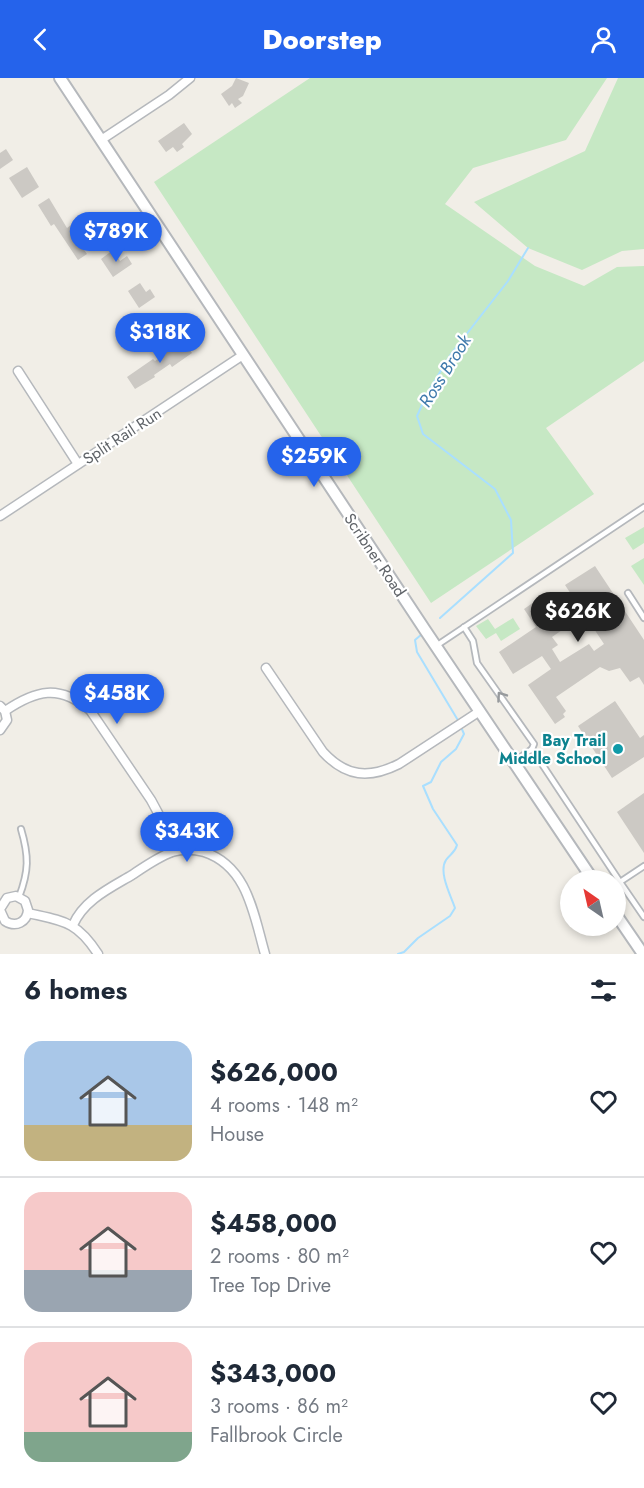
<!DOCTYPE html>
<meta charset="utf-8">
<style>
:root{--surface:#fff;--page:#f2f2f3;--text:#1f2937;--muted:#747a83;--line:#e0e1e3;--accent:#2563eb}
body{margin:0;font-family:Jost,sans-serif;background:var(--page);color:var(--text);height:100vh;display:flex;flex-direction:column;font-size:22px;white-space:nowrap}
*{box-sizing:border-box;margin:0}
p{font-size:20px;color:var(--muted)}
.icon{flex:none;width:33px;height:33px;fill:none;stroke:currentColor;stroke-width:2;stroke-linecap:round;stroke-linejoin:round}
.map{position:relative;height:876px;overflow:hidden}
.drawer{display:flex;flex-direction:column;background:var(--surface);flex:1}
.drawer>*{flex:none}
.needle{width:39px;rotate:326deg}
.fabs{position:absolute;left:560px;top:792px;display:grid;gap:12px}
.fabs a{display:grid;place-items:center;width:66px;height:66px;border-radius:50%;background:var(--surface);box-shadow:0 3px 9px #0003;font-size:30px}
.price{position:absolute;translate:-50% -51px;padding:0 14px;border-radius:21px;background:var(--accent);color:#fff;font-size:20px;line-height:39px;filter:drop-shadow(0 2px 3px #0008)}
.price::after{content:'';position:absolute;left:50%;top:36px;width:18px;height:14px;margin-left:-9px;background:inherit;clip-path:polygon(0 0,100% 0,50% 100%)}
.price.current{background:#222;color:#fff}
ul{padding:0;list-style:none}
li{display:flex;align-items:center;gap:18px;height:150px;padding:0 24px}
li+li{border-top:2px solid var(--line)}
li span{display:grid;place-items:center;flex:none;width:168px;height:120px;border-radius:18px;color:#555}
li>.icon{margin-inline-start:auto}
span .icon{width:72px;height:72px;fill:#fffc;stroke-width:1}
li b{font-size:26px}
h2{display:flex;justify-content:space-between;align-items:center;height:72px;padding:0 24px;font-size:26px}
header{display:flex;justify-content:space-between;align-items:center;height:78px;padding:0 24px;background:var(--accent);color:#fff;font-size:27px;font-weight:800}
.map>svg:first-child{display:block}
.green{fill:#c6e8c4}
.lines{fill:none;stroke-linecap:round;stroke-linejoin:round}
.stream{stroke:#a9dfff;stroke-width:2}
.building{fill:#ccc9c4}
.service-casing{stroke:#b5b8bc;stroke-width:8}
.minor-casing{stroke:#b5b8bc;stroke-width:11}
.tertiary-casing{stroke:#b5b8bc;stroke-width:14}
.service{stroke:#fff;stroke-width:4.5}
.minor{stroke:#fff;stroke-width:8}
.tertiary{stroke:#fff;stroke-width:10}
.oneway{stroke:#979a9d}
.culture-dot{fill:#0f9aa8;stroke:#fff;stroke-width:2}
.labels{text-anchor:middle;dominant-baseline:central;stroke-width:4.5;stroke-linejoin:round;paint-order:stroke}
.street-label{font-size:16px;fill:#5f6368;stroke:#fff}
.culture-label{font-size:16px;font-weight:bold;fill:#0d838f;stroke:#fff;text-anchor:end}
.water-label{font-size:18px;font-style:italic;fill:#3f7aac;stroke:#fff}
</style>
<header><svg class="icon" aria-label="back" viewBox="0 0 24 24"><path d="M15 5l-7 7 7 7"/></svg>Doorstep<svg class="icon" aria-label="person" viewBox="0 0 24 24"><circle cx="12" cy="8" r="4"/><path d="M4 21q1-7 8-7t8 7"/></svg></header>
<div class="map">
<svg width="644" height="876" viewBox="0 0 644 876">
<rect width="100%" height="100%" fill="#f1eee7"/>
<g class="green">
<polygon points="310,0 607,0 566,62 473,90 445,126 535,188 584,208 617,189 644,188 644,283 546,350 594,416 431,525 154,104"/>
<polygon points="618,0 644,0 644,171 622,173 582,192 528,170 474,124 585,73"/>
<polygon points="644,449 644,465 633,472 625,460"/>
<polygon points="644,480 644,507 631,488"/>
<polygon points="513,540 520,551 501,563 496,555 486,561 476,548 488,541 495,551"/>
</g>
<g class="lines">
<g class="stream">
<polyline points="440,540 513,475 511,442 495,411 423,356 417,338 428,314 451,276 508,203 528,170"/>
<polyline points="422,556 415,562 417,574 459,644"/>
<path d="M 398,876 L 404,874 L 418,860 L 450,838 L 455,830 C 451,818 438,794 446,782 C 450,776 455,775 457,767 L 433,731 L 423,708 L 431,704 L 441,684 L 456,671 L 464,656 L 461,649"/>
</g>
</g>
<g class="building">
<polygon points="236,0 249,5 243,18 238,21 242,25 235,30 232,25 229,28 221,16 232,8"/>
<polygon points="184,45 192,56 182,66 184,69 177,74 173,69 166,74 158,63"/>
<polygon points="6,71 13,82 0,91 0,75"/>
<polygon points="27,89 39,109 22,120 9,100"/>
<polygon points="49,120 67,150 71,147 85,168 82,169 87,176 78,182 54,146 51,148 38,127"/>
<polygon points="113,172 120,183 127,178 132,186 113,199 101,181"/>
<polygon points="140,205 146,214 150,211 155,219 139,230 128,213"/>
<polygon points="184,263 192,275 172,289 170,286 154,297 155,299 135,311 127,299 153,281 155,283 166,276 163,272 171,267 173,270"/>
<polygon points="595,488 644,562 644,607 639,599 630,604 620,590 609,593 600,589 556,619 566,633 563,636 565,639 555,646 528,607 551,591 542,578 513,596 499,574 536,549 524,531 544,517 565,550 552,559 558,567 552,571 560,584 589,566 594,573 604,566 565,507"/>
<polygon points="615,623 640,660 644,657 644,679 612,700 578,648"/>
<polygon points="644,715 644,775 617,734"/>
</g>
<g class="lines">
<g class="service-casing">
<g id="service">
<polyline points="628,515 644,540"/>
<polyline points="464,549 473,563 477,585 534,666 532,671 620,804"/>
<polyline points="436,568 644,429"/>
<polyline points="515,683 532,671"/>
<polyline points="644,788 620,804 644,839"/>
<path d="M 19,819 C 29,793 29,778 21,751"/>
</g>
</g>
<g class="minor-casing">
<g id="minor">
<polyline points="101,62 169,17 190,0"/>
<polyline points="18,293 78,386"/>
<polyline points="0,438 243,277"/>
<path d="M 266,590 L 323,674 C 346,699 369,701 399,686 L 480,633"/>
<polyline points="0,628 5,633 7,642 0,652"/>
<path d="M 5,633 C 36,612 59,606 90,632 L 151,722 L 158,735 L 171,774"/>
<path d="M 0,831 L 7,820 L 16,818 L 25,823 L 28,832 C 27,844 16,850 5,843 L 0,832"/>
<path d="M 28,835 C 63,843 77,843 98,876"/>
<path d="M 73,847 C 84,822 110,810 132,797 C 144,789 158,779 172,774 C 182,771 193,771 204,774 C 248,788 254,838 265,876"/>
</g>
</g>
<g class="tertiary-casing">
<g id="tertiary">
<polyline points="60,0 425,552 593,802"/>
<polyline points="615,835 643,876"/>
</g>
</g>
<use href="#service" class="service"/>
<use href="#minor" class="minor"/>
<use href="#tertiary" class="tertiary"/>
</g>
<defs><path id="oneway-chevron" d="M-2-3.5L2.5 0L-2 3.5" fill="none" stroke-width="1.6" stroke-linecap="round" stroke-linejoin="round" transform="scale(1.5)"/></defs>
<use class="oneway" href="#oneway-chevron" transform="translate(501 618) rotate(-125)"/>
<circle class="culture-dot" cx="618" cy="671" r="6"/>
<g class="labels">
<g class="street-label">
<text transform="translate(122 358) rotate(-33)">Split Rail Run</text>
<text transform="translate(375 477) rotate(56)">Scribner Road</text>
</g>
<g class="culture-label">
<text x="606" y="662">Bay Trail<tspan x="606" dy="18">Middle School</tspan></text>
</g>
<g class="water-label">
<text transform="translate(445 293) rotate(-58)">Ross Brook</text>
</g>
</g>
</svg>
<div class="fabs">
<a><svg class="needle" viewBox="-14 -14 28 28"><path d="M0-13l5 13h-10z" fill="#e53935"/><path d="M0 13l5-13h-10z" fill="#747a83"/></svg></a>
</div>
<b class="price" style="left:116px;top:185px">$789K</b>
<b class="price" style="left:160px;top:286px">$318K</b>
<b class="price" style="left:314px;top:410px">$259K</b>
<b class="price current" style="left:578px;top:565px">$626K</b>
<b class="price" style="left:117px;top:647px">$458K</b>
<b class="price" style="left:187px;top:785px">$343K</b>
</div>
<section class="drawer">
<h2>6 homes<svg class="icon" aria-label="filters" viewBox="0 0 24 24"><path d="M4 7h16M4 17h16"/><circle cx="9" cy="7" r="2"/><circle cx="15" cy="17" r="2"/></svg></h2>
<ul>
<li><span style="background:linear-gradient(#a9c7e8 70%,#c2b280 0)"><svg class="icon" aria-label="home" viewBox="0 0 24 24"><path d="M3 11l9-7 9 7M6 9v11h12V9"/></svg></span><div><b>$626,000</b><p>4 rooms · 148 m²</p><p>House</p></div><svg class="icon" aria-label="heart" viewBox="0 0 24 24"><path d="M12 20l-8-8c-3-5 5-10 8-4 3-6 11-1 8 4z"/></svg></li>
<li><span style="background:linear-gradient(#f6c9c9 65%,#9aa5b1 0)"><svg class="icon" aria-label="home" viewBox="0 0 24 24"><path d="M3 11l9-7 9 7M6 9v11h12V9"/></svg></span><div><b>$458,000</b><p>2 rooms · 80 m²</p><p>Tree Top Drive</p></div><svg class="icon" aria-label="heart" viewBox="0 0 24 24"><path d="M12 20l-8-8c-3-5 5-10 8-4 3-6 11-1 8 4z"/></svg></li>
<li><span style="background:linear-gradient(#f6c9c9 75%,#7fa58c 0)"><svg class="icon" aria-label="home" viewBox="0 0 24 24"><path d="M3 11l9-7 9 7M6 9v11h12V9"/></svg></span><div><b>$343,000</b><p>3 rooms · 86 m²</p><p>Fallbrook Circle</p></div><svg class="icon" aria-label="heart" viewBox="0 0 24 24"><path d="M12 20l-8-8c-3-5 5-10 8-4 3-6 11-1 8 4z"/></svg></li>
</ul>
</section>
